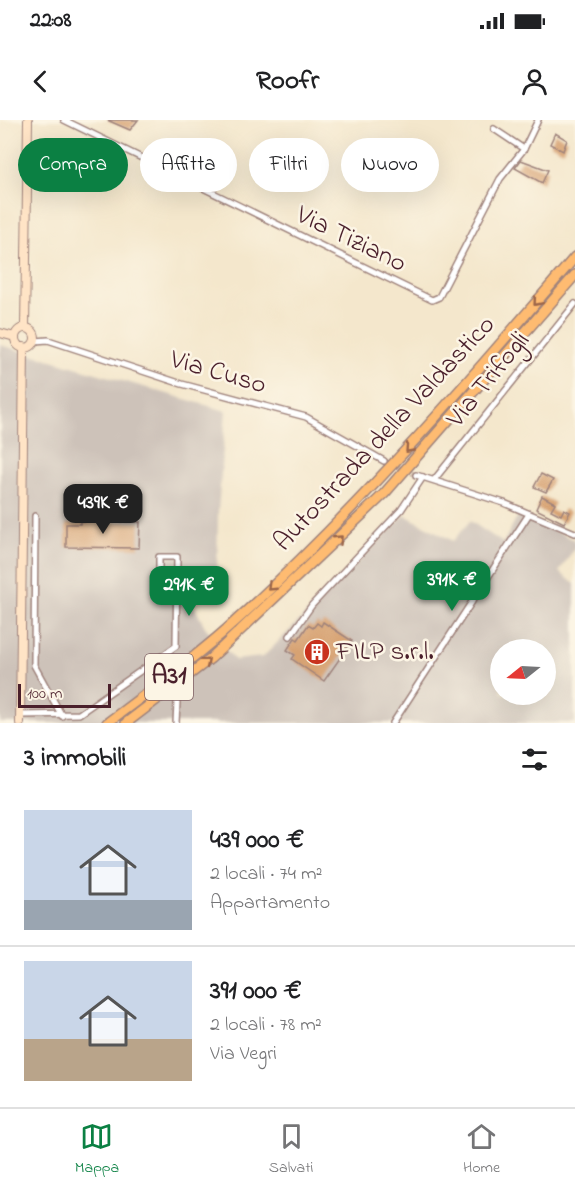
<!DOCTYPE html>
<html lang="it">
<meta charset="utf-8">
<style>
:root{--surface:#fff;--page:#f6f6f6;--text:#202124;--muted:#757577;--line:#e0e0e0;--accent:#0b8043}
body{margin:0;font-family:"Indie Flower",sans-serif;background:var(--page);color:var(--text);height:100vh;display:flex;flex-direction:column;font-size:22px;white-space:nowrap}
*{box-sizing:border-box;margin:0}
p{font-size:20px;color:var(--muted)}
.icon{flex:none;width:33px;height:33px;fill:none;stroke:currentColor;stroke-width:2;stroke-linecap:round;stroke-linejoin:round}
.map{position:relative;height:603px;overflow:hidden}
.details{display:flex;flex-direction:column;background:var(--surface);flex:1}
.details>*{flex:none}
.guide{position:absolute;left:18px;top:18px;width:540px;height:54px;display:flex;gap:12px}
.needle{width:39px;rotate:252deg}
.tools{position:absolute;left:490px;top:519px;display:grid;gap:12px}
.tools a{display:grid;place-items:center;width:66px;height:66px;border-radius:50%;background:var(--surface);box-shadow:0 6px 24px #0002;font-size:30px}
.scale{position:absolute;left:18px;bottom:15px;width:93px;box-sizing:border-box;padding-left:6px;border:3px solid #4a1f2b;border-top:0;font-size:16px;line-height:21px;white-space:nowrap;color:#4a1f2b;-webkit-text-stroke:4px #fcf5e5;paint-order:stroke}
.price{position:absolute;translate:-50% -51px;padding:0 14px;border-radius:12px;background:var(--accent);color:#fff;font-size:20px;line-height:39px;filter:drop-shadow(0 2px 3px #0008)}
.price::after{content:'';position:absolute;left:50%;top:36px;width:18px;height:14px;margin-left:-9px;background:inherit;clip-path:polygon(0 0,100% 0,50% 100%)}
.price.selected{background:#222;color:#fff}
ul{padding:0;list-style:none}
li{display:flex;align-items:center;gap:18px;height:150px;padding:0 24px}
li+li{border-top:2px solid var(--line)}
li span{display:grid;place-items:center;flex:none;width:168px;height:120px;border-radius:0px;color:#555}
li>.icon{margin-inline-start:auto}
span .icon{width:72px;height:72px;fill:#fffc;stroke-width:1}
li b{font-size:26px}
h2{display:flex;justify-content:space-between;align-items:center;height:72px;padding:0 24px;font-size:26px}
.pill{padding:0 21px;border-radius:27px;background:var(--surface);box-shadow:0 6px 24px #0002;font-size:21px;line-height:54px}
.pill.selected{background:var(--accent);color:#fff}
.status{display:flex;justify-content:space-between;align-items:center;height:42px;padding:0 30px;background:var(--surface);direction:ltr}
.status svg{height:16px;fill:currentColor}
header{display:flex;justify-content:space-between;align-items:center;height:78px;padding:0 24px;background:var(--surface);font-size:27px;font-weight:800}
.menu{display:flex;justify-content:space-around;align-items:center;height:84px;border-top:2px solid var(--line);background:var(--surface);font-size:16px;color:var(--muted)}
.menu a{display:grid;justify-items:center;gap:3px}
.menu .selected{color:var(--accent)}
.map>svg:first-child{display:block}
.industrial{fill:#cdc2b9;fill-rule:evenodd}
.building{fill:#d7a272}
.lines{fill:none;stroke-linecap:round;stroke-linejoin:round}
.street-tunnel{stroke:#d2bfac;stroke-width:5;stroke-dasharray:5 2.5;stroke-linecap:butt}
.street-casing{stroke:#9f837c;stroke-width:8}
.secondary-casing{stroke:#9f837c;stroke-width:10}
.highway-casing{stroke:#9f837c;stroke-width:12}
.street{stroke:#fff;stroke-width:5}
.secondary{stroke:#ffe4c6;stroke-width:8}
.highway{stroke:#febb71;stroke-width:9}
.oneway{stroke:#9b654a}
.labels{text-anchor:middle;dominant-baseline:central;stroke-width:5;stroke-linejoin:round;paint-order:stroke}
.shield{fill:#fcf5e5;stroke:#7f5f63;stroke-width:1.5}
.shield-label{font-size:26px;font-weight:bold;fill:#4a1f2b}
.street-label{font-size:27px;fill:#4a1f2b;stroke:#fcf5e5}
.poi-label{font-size:27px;fill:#4a1f2b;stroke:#fcf5e5;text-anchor:start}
</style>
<div class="status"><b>22:08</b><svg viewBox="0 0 49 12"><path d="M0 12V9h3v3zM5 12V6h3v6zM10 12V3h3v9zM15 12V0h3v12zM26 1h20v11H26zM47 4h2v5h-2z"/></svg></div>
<header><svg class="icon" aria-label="back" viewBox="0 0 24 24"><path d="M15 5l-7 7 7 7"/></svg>Roofr<svg class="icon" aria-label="person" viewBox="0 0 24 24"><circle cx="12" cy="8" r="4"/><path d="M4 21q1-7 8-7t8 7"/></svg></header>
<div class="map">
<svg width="575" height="603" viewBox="0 0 575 603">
<rect width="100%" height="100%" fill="#fcf5e5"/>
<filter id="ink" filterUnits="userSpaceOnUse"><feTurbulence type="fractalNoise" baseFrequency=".0167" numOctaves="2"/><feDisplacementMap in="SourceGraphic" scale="12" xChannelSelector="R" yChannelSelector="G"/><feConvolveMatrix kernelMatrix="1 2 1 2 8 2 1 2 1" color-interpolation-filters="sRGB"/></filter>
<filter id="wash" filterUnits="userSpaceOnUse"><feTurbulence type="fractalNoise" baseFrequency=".008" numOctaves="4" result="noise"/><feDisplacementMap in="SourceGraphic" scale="24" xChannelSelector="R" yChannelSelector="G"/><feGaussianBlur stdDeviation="1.35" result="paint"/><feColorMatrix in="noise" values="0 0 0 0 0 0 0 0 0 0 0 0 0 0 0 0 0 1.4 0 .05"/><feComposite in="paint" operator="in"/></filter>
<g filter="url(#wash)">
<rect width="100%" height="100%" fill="#f4e7cc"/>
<path class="industrial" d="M 0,225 L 226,291 L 218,391 L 217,453 L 192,482 L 205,507 L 235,540 L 263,537 L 405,395 L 453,421 L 470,401 L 503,423 L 519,394 L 575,420 L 575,427 L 559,452 L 575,464 L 575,603 L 0,603 ZM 501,530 L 546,530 L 546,574 L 501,574 Z"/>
<g id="blocks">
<g class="building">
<polygon points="107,0 138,0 130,10"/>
<polygon points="555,13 567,20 563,31 550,24"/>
<polygon points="521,40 548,50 542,63 515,48"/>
<polygon points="541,354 553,360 546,372 534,367"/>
<polygon points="542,376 555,383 551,390 561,395 564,389 570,392 564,403 536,389"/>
<polygon points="80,401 140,402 139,428 66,427 66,404 80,404"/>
<polygon points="323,502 352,521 324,561 292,539 295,535 287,530 295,518 298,520 308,505 313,508 317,503 321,506"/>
</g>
</g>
</g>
<g filter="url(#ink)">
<use href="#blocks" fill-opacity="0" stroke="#9f837c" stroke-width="1.5"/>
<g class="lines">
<polyline class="street-tunnel" points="384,341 416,355"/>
<g class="street-casing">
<g id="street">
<polyline points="64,0 432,180 439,177 500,59 524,29 538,0"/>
<polyline points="494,9 524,29"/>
<polyline points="35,221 48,220 182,264 306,297 384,341"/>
<polyline points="416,355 504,383 575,413"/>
<polyline points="434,360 575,184"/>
<polyline points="35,396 34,545 62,596"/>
<polyline points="290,516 312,485 401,390 423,357"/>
<polyline points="20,595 79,594 176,526 177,437 159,437 159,457 177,458"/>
<polyline points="176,603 177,582"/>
<polyline points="393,603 529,394"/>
</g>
</g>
<g class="secondary-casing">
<g id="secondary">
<polyline points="25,208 28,0"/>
<circle cx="25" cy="218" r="10"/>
<polyline points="0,213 15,217"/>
<polyline points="20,603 24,227"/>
</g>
</g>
<g class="highway-casing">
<g id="highway">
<path d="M 107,603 C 148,572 190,542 228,508 C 354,394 465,266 575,137"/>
<polyline points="126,603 211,538 384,374 575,155"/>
</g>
</g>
<use href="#street" class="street"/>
<use href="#secondary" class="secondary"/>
<use href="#highway" class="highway"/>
</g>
<defs><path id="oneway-chevron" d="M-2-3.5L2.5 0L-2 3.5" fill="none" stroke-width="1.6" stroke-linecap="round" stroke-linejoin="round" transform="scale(1.5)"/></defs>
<g class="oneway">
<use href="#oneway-chevron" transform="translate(537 182) rotate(130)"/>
<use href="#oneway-chevron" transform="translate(409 329) rotate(132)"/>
<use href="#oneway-chevron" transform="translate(339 419) rotate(-44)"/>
<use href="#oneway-chevron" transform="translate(271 467) rotate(136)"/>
<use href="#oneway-chevron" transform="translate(206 542) rotate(-40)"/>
</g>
</g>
<defs>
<g id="building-disc" transform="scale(1.35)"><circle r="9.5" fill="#c8321e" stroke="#fcf5e5"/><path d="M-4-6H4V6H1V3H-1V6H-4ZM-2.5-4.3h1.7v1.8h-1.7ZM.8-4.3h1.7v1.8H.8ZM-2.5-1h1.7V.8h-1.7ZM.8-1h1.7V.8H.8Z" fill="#fff"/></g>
</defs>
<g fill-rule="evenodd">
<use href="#building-disc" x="317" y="532"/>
</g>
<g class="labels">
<rect class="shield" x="145" y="534" width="48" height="46" rx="4.5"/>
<g class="shield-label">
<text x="169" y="557">A31</text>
</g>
<g class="street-label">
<text transform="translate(351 120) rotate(26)">Via Tiziano</text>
<text transform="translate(218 253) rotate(16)">Via Cuso</text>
<text transform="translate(489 260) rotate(-51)">Via Trifogli</text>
<text transform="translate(385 314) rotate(-47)">Autostrada della Valdastico</text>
</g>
<g class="poi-label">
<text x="336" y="532">FILP s.r.l.</text>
</g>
</g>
</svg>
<div class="tools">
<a><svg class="needle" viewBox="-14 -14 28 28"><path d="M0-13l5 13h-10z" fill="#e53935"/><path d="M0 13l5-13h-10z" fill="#757577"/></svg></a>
</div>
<div class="scale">100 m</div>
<b class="price selected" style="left:103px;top:415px">439K €</b>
<b class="price" style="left:452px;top:492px">391K €</b>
<b class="price" style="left:189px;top:497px">291K €</b>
<div class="guide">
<a class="pill selected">Compra</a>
<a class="pill">Affitta</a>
<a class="pill">Filtri</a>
<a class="pill">Nuovo</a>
</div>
</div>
<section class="details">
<h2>3 immobili<svg class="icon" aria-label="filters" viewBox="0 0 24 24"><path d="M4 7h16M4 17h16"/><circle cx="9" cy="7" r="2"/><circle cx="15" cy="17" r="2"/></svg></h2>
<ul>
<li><span style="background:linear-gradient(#c9d6e8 75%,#9aa5b1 0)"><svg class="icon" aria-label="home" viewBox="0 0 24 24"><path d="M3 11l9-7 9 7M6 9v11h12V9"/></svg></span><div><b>439 000 €</b><p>2 locali · 74 m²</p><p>Appartamento</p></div></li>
<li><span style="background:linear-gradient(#c9d6e8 65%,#b9a48a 0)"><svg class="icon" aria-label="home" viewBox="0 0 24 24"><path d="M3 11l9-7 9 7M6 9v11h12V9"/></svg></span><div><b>391 000 €</b><p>2 locali · 78 m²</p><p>Via Vegri</p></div></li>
</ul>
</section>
<nav class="menu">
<a class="selected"><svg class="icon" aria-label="map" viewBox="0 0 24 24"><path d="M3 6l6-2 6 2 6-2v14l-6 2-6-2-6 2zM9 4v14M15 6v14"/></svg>Mappa</a>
<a><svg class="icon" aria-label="saved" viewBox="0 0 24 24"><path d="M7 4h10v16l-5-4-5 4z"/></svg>Salvati</a>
<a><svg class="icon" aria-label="home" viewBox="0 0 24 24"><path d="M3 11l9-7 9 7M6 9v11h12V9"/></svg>Home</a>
</nav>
